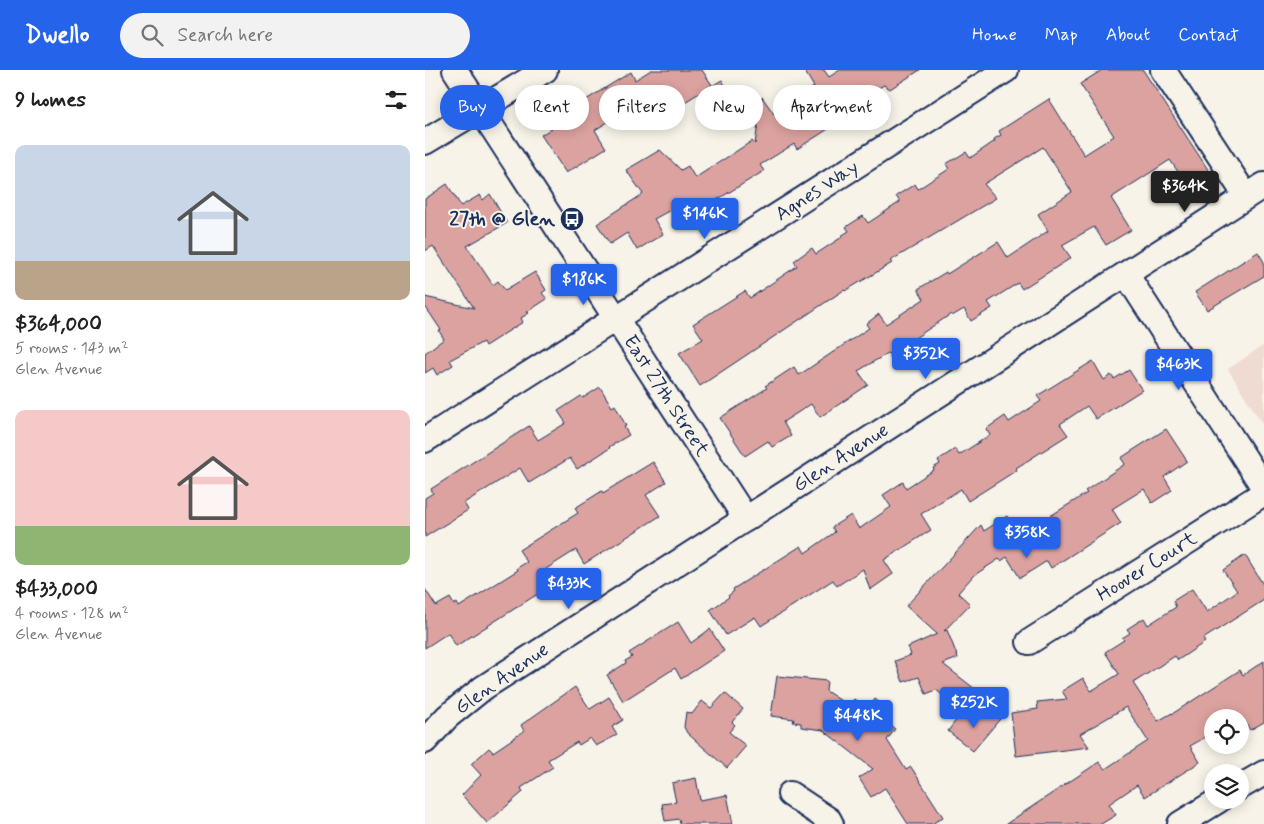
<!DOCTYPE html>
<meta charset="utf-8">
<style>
:root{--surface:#fff;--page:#f2f2f2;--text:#202124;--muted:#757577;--accent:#2563eb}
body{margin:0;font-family:Mynerve,sans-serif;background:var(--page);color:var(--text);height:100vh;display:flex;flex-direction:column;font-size:19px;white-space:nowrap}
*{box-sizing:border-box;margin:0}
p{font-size:16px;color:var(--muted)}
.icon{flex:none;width:28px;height:28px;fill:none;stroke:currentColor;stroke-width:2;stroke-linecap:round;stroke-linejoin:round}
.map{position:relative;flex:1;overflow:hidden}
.details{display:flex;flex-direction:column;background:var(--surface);width:425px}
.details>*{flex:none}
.banner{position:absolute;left:15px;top:15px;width:475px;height:45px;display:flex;gap:10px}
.controls{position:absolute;left:779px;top:639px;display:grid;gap:10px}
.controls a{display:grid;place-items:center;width:45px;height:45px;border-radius:50%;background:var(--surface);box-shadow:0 2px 12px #0003;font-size:25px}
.price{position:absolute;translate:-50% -42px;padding:0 11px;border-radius:5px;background:var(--accent);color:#fff;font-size:16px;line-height:32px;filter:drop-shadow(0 1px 2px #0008)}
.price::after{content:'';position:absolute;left:50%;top:30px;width:15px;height:11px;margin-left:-8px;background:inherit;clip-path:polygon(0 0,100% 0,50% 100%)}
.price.active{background:#222;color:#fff}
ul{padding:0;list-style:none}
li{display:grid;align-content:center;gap:10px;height:265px;padding:0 15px}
li span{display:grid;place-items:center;height:155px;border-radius:10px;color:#555}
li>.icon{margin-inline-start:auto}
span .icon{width:90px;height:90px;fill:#fffc;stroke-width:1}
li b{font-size:21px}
h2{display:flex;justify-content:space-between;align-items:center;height:60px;padding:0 15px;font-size:21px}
.chip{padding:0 18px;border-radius:22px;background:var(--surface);box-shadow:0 2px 12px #0003;font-size:18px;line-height:45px}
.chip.active{background:var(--accent);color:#fff}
header{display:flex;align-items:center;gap:30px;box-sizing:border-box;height:70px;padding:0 25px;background:var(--accent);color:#fff}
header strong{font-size:24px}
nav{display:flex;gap:28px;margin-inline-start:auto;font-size:18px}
.search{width:350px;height:45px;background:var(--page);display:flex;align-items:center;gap:12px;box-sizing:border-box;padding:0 18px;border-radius:28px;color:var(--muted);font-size:19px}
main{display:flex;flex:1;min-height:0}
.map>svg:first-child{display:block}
.built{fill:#efdbd2}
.building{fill:#dca29f;stroke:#1b2f5e}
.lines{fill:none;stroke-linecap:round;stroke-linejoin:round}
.minor-casing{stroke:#1b2f5e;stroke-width:28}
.minor{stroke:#f7f3e8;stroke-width:24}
.labels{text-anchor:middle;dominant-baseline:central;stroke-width:4;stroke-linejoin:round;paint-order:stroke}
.street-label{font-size:20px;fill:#1b2f5e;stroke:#f7f3e8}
.poi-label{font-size:20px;font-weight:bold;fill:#1b2f5e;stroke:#f7f3e8;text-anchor:end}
</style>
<header>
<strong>Dwello</strong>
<div class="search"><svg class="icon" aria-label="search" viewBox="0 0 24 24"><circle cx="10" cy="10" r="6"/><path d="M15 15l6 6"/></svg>Search here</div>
<nav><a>Home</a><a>Map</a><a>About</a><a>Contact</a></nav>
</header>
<main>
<section class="details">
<h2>9 homes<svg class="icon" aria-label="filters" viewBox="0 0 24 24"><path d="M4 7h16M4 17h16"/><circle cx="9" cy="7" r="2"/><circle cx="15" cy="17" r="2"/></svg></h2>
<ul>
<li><span style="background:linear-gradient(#c9d6e8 75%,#b9a48a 0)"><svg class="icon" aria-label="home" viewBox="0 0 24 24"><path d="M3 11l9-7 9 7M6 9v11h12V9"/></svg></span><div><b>$364,000</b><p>5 rooms · 143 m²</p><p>Glen Avenue</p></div></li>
<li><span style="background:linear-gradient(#f6c9c9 75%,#8fb573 0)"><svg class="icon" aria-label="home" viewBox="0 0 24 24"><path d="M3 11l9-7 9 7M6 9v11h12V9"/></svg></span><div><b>$433,000</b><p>4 rooms · 128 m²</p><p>Glen Avenue</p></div></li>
</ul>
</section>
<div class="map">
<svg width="839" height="754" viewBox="0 0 839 754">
<rect width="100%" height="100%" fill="#f7f3e8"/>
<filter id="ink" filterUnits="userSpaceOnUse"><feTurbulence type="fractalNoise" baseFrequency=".02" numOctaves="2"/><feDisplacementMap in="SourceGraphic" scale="10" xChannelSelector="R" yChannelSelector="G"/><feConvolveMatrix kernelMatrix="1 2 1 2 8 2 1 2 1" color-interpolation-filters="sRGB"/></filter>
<g filter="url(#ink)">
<polygon class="built" points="839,275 839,357 803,299"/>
<g class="building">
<polygon points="226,0 277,0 287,15 244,42 231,22 170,60 181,78 141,103 116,65 140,50 136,44 155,32 156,33 206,2 210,10"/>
<polygon points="379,0 399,0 404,7 415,0 495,0 465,19 459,15 417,39 422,47 372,79 369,74 335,95 339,101 267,145 260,132 229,149 238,164 212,180 202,163 185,174 172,154 218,124 201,100 235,80 256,100 263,96 270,108 327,71 330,74 337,27 349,44 374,29 373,26 389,17"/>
<polygon points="677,0 718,0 784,101 762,115 745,90 686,128 706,160 681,175 669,157 637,175 646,188 597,219 593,213 563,232 567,238 546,251 539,239 527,246 526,244 490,268 499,282 472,298 463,283 433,301 443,315 395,347 386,334 358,352 366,366 347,377 343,371 320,386 295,348 342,318 340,316 369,297 374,305 444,258 441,254 454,244 461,254 499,229 493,219 521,202 522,204 573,172 583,188 623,161 613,144 647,122 618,77 559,114 571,128 465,191 467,193 420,221 419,220 275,316 254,283 278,269 268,254 320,221 325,228 372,196 369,191 387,178 391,184 417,167 416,166 424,161 421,157 438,146 443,153 475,132 471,126 490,114 493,119 524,99 521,94 541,82 545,88 570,71 569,69 576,65 574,61 624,29 659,85 689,66 655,14"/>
<polygon points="297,10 305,24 287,35 278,21"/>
<polygon points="22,114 36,136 55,125 58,130 65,124 82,153 42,176 68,215 73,211 80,220 110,202 121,220 117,223 122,229 102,242 104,243 96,248 98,252 60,276 58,272 25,290 28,295 12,305 8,298 0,303 0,283 19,269 14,261 16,260 0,236 0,227 49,238 8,176 0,181 0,129"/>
<polygon points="833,182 839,192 839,206 782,240 770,222"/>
<polygon points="668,291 679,310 686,305 689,309 704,300 717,320 671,349 662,336 635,354 643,365 591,398 592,400 543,431 536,419 496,444 506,460 459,490 468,504 445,520 438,499 412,516 408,510 336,556 330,547 301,565 285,540 304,527 303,526 309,521 308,519 376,476 380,483 410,462 407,457 426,445 434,459 466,437 458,425 478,412 481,418 509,400 508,398 515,394 513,390 530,379 534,385 565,365 561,359 580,346 584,352 616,331 612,326"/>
<polygon points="175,317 187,337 190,335 201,356 199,357 204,365 184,377 185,378 152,399 145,388 104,413 95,398 39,433 43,440 0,467 0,428 8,423 6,419 104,356 113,370 141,353 133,341 156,326 158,328"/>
<polygon points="741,359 762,391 739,407 747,420 727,433 719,419 687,439 696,453 626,498 622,491 595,508 582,487 576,491 574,489 548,506 533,523 545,534 519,561 522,560 533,588 518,594 559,626 543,644 511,620 501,624 494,607 478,612 470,591 486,585 483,577 512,564 481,536 556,455 559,461 582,446 587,454 591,452 598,463 662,423 660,421 700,394 696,388"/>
<polygon points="228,392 241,412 221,425 235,446 159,494 151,480 121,499 130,513 31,576 23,563 0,578 0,519 11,536 25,528 29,535 32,533 34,537 93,500 92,498 102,492 94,480 153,443 150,438 177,421 178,423"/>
<polygon points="820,485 839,516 839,530 778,569 780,572 753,590 750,586 708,613 733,651 747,643 747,644 815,600 818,605 839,591 839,652 825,660 817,647 815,648 788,648 788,663 765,676 775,692 720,727 712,715 684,734 691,745 676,754 581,754 674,692 680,699 723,671 701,637 655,664 664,677 591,686 586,643 613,639 612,632 642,629 637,621 658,608 666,621 694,604 680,582 699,570 697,568 705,563 702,559 719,548 723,555 751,537 748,531 767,519 782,542 812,521 798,500"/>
<polygon points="253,552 266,573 285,559 299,581 256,609 250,598 198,631 182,605 201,593 200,591 207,587 204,583"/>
<polygon points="352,606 402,611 401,621 424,636 429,629 443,639 450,629 466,641 459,651 470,659 462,670 481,700 486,697 518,747 507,754 483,754 460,718 446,727 434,708 448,699 398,660 376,657 376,653 368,652 369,649 346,646"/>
<polygon points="150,617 165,639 184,627 198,650 187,657 192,665 171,676 165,668 154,675 152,672 123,690 128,697 96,718 98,722 62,753 37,725 56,705 46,694 64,678 68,682 99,661 96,655"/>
<polygon points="300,623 318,639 307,652 310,655 304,662 321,676 302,698 262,663 259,657 261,642 267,644 277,631 286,638"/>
<polygon points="580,643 548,681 523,661 532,649"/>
<polygon points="271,708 275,730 302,725 308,754 255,754 254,749 240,751 237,734 251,732 247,713"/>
</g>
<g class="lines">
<g class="minor-casing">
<g id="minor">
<polyline points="30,0 321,449"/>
<polyline points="738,0 821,126"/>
<polyline points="0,72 120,0"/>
<polyline points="701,204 839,418"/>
<polyline points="0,370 581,0"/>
<polyline points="604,572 839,423"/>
<polyline points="0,671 22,647 58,618 839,115"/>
<polyline points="815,717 839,703"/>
<polyline points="365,724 404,750 406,754"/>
<polyline points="755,754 794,730"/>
</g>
</g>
<use href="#minor" class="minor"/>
</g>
</g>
<defs>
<g id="bus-disc" transform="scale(1.25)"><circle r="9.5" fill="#1b2f5e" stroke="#f7f3e8"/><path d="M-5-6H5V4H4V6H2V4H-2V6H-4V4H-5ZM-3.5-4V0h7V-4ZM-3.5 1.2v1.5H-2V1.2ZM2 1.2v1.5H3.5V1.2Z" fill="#fff"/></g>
</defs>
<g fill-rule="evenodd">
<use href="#bus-disc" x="147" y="149"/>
</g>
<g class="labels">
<g class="street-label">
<text transform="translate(392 121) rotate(-33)">Agnes Way</text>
<text transform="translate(241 326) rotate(57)">East 27th Street</text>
<text transform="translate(416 388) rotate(-33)">Glen Avenue</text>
<text transform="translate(722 497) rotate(-32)">Hoover Court</text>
<text transform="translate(77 609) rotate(-35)">Glen Avenue</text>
</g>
<g class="poi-label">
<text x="130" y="149">27th @ Glen</text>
</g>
</g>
</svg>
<div class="controls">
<a><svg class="icon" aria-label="locate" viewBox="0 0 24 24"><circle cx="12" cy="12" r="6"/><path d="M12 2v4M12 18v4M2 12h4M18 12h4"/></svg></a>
<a><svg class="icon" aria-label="layers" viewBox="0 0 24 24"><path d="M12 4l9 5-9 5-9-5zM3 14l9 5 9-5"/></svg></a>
</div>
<b class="price active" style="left:760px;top:143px">$364K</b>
<b class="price" style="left:280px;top:170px">$146K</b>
<b class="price" style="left:159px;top:236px">$186K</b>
<b class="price" style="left:501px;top:310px">$352K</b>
<b class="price" style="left:754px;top:321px">$463K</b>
<b class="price" style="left:602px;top:489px">$358K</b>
<b class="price" style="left:144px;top:540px">$433K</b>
<b class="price" style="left:549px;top:659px">$252K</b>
<b class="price" style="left:433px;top:672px">$448K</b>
<div class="banner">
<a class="chip active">Buy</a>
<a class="chip">Rent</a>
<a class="chip">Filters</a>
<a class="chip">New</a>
<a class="chip">Apartment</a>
</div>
</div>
</main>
